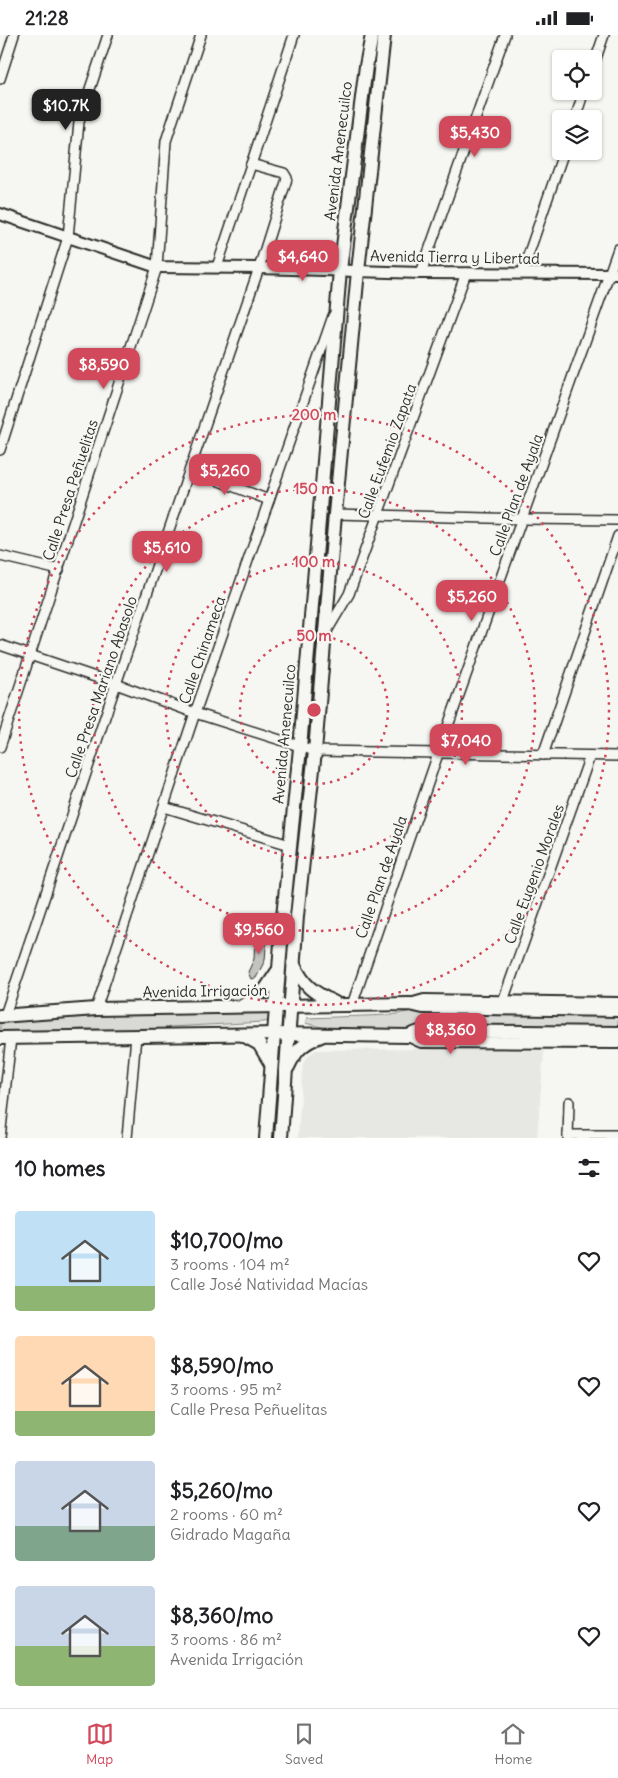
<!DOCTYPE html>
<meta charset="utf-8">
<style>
:root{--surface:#fff;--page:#f6f6f6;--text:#202124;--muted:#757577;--line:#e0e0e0;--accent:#d1495b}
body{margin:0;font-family:Delius,sans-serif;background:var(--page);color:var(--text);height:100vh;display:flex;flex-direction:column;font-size:19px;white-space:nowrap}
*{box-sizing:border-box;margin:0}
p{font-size:16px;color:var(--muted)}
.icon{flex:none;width:28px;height:28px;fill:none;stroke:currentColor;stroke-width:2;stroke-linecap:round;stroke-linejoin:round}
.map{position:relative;height:1103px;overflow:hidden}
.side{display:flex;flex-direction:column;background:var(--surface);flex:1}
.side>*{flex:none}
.fabs{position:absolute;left:552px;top:15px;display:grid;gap:10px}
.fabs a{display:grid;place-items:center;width:50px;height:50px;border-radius:5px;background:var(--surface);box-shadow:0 1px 4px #0004;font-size:25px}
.price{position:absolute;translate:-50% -42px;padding:0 11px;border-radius:10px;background:var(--accent);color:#fff;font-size:16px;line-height:32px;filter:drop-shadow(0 1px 2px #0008)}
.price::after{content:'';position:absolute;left:50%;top:30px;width:15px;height:11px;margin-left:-8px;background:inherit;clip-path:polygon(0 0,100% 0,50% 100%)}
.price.on{background:#222;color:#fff}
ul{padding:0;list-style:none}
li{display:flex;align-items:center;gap:15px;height:125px;padding:0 15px}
li span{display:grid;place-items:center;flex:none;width:140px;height:100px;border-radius:5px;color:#555}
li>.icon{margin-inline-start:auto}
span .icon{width:60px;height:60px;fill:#fffc;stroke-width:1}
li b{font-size:21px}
h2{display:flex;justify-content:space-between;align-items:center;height:60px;padding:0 15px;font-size:21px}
.status{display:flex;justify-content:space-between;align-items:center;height:35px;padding:0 25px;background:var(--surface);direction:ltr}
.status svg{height:14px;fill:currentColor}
.tabs{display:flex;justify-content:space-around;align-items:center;height:70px;border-top:1px solid var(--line);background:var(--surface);font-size:14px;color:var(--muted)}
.tabs a{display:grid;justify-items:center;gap:2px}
.tabs .on{color:var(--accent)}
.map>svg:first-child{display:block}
.built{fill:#e7e7e3}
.green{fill:#d9d9d5;stroke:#828280}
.building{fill:#c3c3c0;stroke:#2b2b2b}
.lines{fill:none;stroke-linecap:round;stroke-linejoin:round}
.minor-casing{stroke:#2b2b2b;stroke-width:12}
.tertiary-casing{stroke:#2b2b2b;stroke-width:14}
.primary-casing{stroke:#2b2b2b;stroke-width:16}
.minor{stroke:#f6f6f2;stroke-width:9}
.tertiary{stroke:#f6f6f2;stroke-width:10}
.primary{stroke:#f6f6f2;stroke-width:12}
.ring{fill:none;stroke:#d1495b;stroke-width:2.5;stroke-dasharray:2.5 5}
.labels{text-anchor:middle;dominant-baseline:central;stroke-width:4.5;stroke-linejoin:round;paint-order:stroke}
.street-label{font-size:15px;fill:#2b2b2b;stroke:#f6f6f2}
.centre{fill:#d1495b;stroke:#f6f6f2;stroke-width:2.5}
.ring-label{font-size:15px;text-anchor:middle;font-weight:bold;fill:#d1495b;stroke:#f6f6f2;stroke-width:4.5;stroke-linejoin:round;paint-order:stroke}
</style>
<div class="status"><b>21:28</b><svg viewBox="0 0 49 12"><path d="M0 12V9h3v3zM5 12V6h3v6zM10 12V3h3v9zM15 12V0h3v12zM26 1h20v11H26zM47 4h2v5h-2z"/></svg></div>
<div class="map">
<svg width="618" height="1103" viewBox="0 0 618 1103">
<rect width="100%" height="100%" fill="#f6f6f2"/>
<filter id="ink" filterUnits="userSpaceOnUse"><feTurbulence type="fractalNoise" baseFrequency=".02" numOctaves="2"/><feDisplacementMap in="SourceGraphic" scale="10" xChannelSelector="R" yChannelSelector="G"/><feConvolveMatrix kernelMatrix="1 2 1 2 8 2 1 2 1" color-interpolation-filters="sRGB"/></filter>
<g filter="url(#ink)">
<polygon class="built" points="434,1014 544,1016 537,1103 298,1103 303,1028 310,1019 316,1015"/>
<g class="green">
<polygon points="423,974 618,976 618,996 325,993 305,988 307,983 391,980"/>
<polygon points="263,975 271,980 268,986 264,987 170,992 164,995 82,994 0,999 0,987 136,979"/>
</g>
<polygon class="building" points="262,896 267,900 265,925 256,943 251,944 248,937 254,924 255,900"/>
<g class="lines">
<g class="minor-casing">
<g id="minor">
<polyline points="594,29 604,0"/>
<polyline points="0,44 14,0"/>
<polyline points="575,84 584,56"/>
<polyline points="217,232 294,0"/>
<polyline points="421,238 505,0"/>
<polyline points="522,238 564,116"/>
<polyline points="0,415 68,202 79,87 108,0"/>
<polyline points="190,435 269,465"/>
<polyline points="335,479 521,484 618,485"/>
<polyline points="0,521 59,535"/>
<polyline points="327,596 349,559 466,238"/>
<polyline points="0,610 116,649 195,678 315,716 618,721"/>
<polyline points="0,712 157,232 166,106 201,0"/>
<polyline points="543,720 618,501"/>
<polyline points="164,772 290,810"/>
<polyline points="503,966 590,721"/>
<polyline points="352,970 438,719 618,214"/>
<polyline points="96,974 195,678 333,281"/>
<polyline points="5,980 116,649 259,233 286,147 287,143 284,138 251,129"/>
<polyline points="568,1100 618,1100"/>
<polyline points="0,1103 11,1003"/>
<polyline points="127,1103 136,1001"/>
<polyline points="568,1103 569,1067"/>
</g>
</g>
<g class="tertiary-casing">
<g id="tertiary">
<polyline points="0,179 157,232 259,233 421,238 618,239"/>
<polyline points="410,969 424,965 618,968"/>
<polyline points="408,1001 421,1007 618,1008"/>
</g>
</g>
<g class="primary-casing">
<g id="primary">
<path d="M 293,928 C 304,951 312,957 335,968"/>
<polyline points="244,970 265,955 277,937"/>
<polyline points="0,981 96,974 410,969 423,972 618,975"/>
<polyline points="243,1000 259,1009 271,1029"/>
<polyline points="0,1003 274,999 408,1001 422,996 618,998"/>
<path d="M 288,1032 C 296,1015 303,1008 321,1001"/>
<polyline points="266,1103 283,882 300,713 340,235 366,31 372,0"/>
<polyline points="281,1103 297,881 315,716 335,479 358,236 384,0"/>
</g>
</g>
<use href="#minor" class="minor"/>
<use href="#tertiary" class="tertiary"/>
<use href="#primary" class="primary"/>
</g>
</g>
<g class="ring">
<circle cx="314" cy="675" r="74"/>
<circle cx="314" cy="675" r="148"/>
<circle cx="314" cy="675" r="221"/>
<circle cx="314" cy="675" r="295"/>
</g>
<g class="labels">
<g class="street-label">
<text transform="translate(338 116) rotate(-83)">Avenida Anenecuilco</text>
<text transform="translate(455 222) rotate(1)">Avenida Tierra y Libertad</text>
<text transform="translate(387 416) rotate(-70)">Calle Eufemio Zapata</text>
<text transform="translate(70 455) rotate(-72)">Calle Presa Peñuelitas</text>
<text transform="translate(516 460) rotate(-70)">Calle Plan de Ayala</text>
<text transform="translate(202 615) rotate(-71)">Calle Chinameca</text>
<text transform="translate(101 652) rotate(-71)">Calle Presa Mariano Abasolo</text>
<text transform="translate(284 699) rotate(-85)">Avenida Anenecuilco</text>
<text transform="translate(534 839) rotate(-70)">Calle Eugenio Morales</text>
<text transform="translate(381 842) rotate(-71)">Calle Plan de Ayala</text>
<text transform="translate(205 956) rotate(-1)">Avenida Irrigación</text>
</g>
</g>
<circle cx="314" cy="675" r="8" class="centre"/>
<g class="ring-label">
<text x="314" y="385">200 m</text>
<text x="314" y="459">150 m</text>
<text x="314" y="532">100 m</text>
<text x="314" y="606">50 m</text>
</g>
</svg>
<div class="fabs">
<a><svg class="icon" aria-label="locate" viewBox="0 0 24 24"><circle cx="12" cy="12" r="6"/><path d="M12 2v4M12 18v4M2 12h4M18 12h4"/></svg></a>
<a><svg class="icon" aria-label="layers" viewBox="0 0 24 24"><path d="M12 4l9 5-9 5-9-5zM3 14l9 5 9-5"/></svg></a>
</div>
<b class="price on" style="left:66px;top:96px">$10.7K</b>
<b class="price" style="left:475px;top:123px">$5,430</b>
<b class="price" style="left:303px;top:247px">$4,640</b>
<b class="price" style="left:104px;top:355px">$8,590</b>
<b class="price" style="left:225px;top:461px">$5,260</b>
<b class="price" style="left:167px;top:538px">$5,610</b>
<b class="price" style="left:472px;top:587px">$5,260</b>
<b class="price" style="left:466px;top:731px">$7,040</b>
<b class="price" style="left:259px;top:920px">$9,560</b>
<b class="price" style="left:451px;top:1020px">$8,360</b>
</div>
<section class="side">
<h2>10 homes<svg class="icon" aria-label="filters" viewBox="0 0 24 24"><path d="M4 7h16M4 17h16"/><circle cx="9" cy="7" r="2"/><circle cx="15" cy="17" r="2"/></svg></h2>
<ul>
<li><span style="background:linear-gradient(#bfe0f5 75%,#8fb573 0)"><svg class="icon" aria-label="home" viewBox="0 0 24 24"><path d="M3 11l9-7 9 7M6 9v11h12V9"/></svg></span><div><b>$10,700/mo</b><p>3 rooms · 104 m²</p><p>Calle José Natividad Macías</p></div><svg class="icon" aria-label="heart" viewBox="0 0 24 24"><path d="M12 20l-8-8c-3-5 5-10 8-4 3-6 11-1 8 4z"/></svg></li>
<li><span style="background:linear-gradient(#ffd9b3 75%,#8fb573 0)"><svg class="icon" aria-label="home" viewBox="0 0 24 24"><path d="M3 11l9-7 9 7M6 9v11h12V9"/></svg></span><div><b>$8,590/mo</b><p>3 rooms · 95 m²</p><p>Calle Presa Peñuelitas</p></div><svg class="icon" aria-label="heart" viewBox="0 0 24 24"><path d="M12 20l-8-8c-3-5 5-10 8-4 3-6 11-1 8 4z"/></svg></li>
<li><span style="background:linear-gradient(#c9d6e8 65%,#7fa58c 0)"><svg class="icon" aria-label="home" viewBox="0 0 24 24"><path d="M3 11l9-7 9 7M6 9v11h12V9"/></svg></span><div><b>$5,260/mo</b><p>2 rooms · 60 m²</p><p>Gidrado Magaña</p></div><svg class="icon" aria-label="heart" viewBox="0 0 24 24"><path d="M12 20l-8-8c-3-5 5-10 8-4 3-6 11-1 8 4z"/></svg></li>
<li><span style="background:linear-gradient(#c9d6e8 60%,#8fb573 0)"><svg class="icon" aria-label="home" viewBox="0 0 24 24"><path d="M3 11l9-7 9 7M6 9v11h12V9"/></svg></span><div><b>$8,360/mo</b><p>3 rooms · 86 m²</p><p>Avenida Irrigación</p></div><svg class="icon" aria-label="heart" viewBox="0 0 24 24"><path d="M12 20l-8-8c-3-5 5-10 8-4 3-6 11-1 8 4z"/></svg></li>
</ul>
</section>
<nav class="tabs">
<a class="on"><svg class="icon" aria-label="map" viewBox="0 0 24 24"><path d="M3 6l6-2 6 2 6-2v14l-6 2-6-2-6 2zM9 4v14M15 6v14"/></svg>Map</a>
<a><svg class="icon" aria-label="saved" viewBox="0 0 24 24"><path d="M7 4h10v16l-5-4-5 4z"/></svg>Saved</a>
<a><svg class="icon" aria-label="home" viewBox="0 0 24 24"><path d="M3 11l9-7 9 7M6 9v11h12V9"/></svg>Home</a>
</nav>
